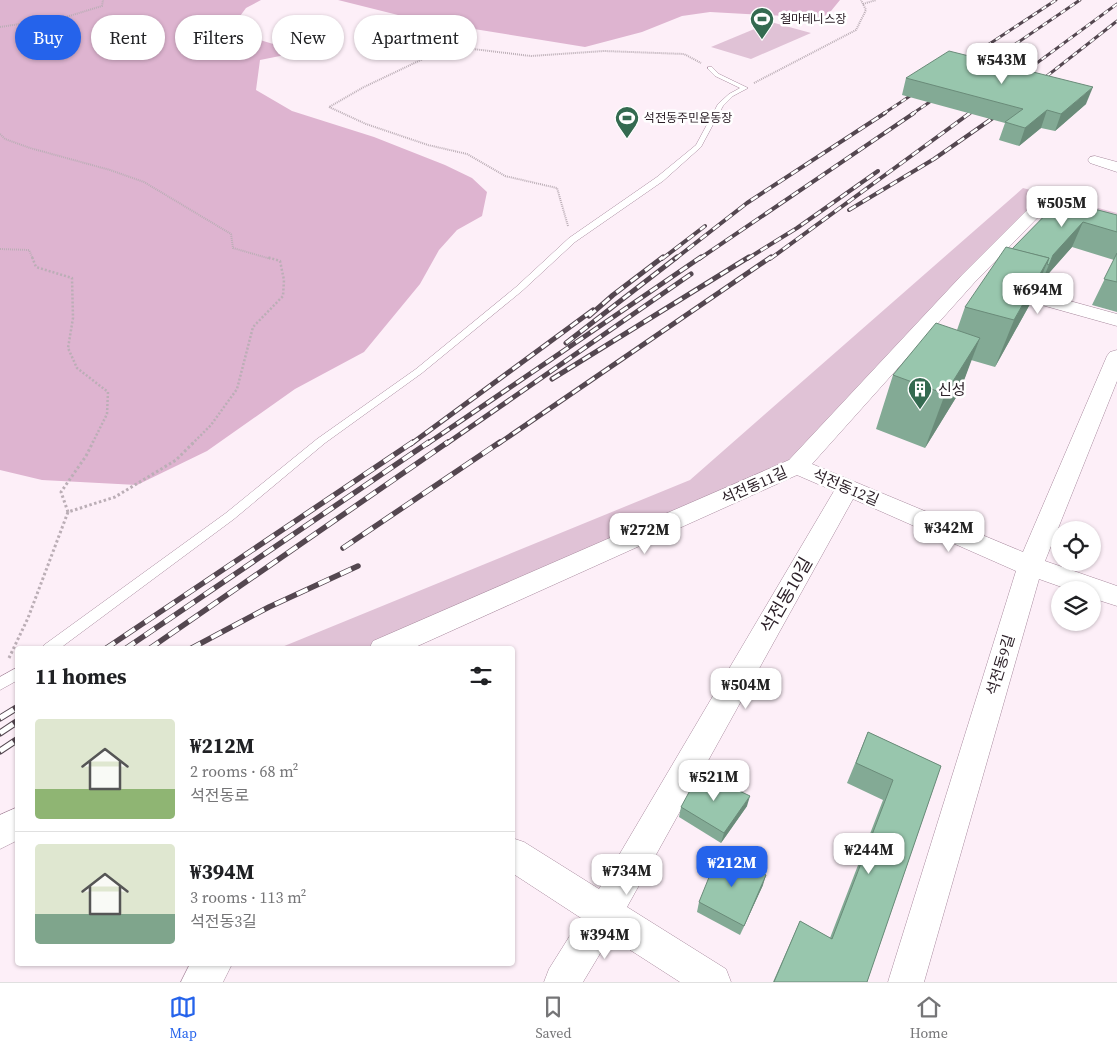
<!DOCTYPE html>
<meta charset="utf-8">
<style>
:root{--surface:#fff;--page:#f2f2f2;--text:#202124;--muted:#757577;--line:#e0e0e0;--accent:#2563eb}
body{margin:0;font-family:"Source Serif 4","Noto Sans KR",serif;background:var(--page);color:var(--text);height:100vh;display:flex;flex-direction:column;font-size:19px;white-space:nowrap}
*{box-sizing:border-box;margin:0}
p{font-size:16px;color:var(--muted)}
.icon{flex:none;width:28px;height:28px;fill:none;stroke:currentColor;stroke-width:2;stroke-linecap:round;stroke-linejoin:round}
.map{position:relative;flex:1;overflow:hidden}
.sheet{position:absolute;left:15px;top:646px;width:500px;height:320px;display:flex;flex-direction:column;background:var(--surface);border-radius:5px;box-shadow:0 1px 4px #0004}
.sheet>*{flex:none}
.guide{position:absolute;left:15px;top:15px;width:500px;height:45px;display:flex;gap:10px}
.controls{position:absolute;left:1051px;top:521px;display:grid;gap:10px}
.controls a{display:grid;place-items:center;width:50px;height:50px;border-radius:50%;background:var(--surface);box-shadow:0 1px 4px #0004;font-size:25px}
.price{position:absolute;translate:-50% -42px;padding:0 11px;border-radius:10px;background:#fff;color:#222;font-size:16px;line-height:32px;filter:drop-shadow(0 1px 2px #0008)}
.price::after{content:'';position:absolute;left:50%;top:30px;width:15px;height:11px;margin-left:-8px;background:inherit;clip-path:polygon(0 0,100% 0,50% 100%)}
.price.active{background:var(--accent);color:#fff}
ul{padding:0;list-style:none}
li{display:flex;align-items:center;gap:15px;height:125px;padding:0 20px}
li+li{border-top:1px solid var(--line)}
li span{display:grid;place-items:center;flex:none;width:140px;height:100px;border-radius:5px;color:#555}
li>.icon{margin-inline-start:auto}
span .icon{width:60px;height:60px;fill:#fffc;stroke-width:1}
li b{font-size:21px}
h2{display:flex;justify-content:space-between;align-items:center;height:60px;padding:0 20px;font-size:21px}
.pill{padding:0 18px;border-radius:22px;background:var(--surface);box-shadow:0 1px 4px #0004;font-size:18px;line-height:45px}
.pill.active{background:var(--accent);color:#fff}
.tab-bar{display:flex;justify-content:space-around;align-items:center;height:70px;border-top:1px solid var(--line);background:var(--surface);font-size:14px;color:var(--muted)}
.tab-bar a{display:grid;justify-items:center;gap:2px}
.tab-bar .active{color:var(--accent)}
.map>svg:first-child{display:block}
.green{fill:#e0c2d6}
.forest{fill:#deb4d0}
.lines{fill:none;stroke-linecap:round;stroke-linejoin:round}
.lane-casing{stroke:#a98b9f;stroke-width:1}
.street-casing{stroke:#a98b9f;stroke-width:1}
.path-far2{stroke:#bbaeb6;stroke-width:2;stroke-dasharray:1 1;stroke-linecap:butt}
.path-far1{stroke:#bbaeb6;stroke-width:2.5;stroke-dasharray:2 2;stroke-linecap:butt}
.path{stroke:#bbaeb6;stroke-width:3;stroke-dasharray:2.5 2.5;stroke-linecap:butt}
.lane{fill:#fff;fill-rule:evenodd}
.street{fill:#fff;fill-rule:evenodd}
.rail-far4-casing{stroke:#544750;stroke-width:3}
.rail-far3-casing{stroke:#544750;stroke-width:4}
.rail-far2-casing{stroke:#544750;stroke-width:5}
.rail-far1-casing{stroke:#544750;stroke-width:5.5}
.rail-casing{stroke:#544750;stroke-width:7}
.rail-far4{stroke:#fff;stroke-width:2;stroke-dasharray:5.5;stroke-linecap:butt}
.rail-far3{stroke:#fff;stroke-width:2.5;stroke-dasharray:8;stroke-linecap:butt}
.rail-far2{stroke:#fff;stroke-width:3;stroke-dasharray:9;stroke-linecap:butt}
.rail-far1{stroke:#fff;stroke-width:4;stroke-dasharray:12;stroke-linecap:butt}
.rail{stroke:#fff;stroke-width:5;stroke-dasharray:16;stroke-linecap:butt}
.wall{fill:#83aa95}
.shaded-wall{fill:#6a8b79}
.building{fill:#98c6ad;stroke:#6a8b79}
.labels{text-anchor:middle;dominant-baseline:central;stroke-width:5;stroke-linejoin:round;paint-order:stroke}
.far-poi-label{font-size:12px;fill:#2c2028;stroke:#fff;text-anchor:start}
.poi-label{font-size:15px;fill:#2c2028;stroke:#fff;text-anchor:start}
.street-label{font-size:15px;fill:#2c2028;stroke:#fff}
.near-street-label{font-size:18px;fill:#2c2028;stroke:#fff}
</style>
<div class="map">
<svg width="1117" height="982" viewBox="0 0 1117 982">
<rect width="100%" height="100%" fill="#fdeff8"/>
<g class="green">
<polygon points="771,22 811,33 751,59 711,47"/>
<polygon points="1023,188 1117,213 1117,214 1037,205 773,476 373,649 277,649 690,480"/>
</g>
<g class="forest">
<polygon points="0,0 261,0 246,8 229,31 280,46 285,55 260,60 256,90 292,111 374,137 445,165 472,178 487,192 482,216 457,230 439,250 420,284 364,352 295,389 207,451 137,485 42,480 0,470"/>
<polygon points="338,0 840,0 831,11 822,18 710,12 682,16 642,32 585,47 418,20"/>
</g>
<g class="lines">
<g class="lane-casing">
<g id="lane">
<polygon points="708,67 712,67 719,74 748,88 733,96 723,106 701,147 663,181 575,242 522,291 422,373 325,443 234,519 59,649 43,649 44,645 226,513 317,439 416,369 516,287 569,238 657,177 696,145 718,104 729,94 740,88 715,76 708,69"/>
<polygon points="18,667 18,680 0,690 0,677"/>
</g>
</g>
<g class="street-casing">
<g id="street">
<polygon points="1095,156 1117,162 1117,172 1090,163 1088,160 1090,157"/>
<polygon points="1042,199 1117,222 1117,232 1045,210 974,283 812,464 1023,552 1107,356 1110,352 1117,350 1117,381 1045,561 1117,586 1117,606 1092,598 1092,590 1070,590 1039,579 924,982 888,982 1016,571 853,499 627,907 726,969 731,982 680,982 610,937 583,982 544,982 549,969 581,918 512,873 512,838 524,842 599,889 834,491 797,475 411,649 369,649 373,641 789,460 962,275 1036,201"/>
<polygon points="1001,282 1117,314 1117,326 995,292 992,288 995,284"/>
<polygon points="18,807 18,840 0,849 0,815"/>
<polygon points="190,964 232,964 223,982 181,982"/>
</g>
</g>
<g class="path-far2">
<polyline points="863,4 876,0"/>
<polyline points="0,27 66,17 102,6 103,0"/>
<polyline points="754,83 856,30 866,10 861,0"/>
<polyline points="0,134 5,139 30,148 110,170 144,182 231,234 233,248 271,259"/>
<polyline points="568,226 557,188 505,176 467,154 428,145 366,124 329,107 364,87 425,58 473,49 531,56 604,51 684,54 701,63"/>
<polyline points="0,249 29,250 33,259"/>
</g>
<g class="path-far1">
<polyline points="32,257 36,267 72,278 73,318 68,348 77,368 108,392 107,414 92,444"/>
<polyline points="192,444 211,425 237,389 253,327 283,296 284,280 280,261 267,257"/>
</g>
<g class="path">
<polyline points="68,512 61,492 86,456 93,442"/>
<polyline points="9,658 28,618 68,512 115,497 176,460 194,442"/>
</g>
<use href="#lane" class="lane"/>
<use href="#street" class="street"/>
<g class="rail-far4-casing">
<g id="rail-far4">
<polyline points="959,64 1056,0"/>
<polyline points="979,69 1080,0"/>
<polyline points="1015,79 1117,4"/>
<polyline points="1038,83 1117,21"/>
<polyline points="883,114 919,90"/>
<polyline points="912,114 940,95"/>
<polyline points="968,114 979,106"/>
<polyline points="998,114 1002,111"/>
</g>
</g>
<g class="rail-far3-casing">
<g id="rail-far3">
<polyline points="849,210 934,159 1000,113"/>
<polyline points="662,259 705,226"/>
<polyline points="675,259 747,203 885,113"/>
<polyline points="699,259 914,113"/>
<polyline points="747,259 797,228 878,171"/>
<polyline points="770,259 970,113"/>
</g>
</g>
<g class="rail-far2-casing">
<g id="rail-far2">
<polyline points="589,316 613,295 663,257"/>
<polyline points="566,343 677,257"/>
<polyline points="552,379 749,257"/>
<polyline points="411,444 593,310"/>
<polyline points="427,444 701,257"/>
<polyline points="446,444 691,274"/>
<polyline points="498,444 771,257"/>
</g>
</g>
<g class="rail-far1-casing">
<g id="rail-far1">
<polyline points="343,548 500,442"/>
<polyline points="105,649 413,442"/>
<polyline points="125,649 429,442"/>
<polyline points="149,649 448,442"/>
<polyline points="190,649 269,607 358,566"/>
</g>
</g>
<g class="rail-casing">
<g id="rail">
<polyline points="0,718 18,707"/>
<polyline points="0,733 18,721"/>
<polyline points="0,751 18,739"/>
</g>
</g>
<use href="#rail-far4" class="rail-far4"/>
<use href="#rail-far3" class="rail-far3"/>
<use href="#rail-far2" class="rail-far2"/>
<use href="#rail-far1" class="rail-far1"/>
<use href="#rail" class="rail"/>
</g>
<g class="wall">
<polygon points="906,78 1086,104 1055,131 1041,128 1019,146 999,140 1005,123 902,95"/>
<polygon points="1060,200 1117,215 1117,312 1092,305 1114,260 1072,247 1042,281 1038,291 1036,290 1030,304 995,367 971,360 960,391 925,448 876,429 893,375 957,330 965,307 1012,249"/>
<polygon points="868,732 941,766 867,982 773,982 800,921 830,938 883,800 847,783"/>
<polygon points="747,806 721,843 679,817 681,807"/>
<polygon points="763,885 740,935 697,912 699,902"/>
</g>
<g class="shaded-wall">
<polygon points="1093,87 1086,104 1055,131 1061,114"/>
<polygon points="1047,110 1041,128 1019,146 1025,128"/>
<polygon points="1083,222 1072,247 1042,281 1038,291 1053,255"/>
<polygon points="1049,258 1030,304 995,367 1014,320"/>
<polygon points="980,338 960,391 925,448 945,394"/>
<polygon points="750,796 747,806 721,843 724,833"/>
<polygon points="766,875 763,885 740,935 744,926"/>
</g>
<g class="building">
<polygon points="949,51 1093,87 1061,114 1047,110 1025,128 1005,122 1023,109 906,78"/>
<polygon points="1060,200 1117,215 1117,232 1083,222 1053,255 1049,265 1047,264 1049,258 1012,249"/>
<polygon points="1006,247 1049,258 1014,320 965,307"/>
<polygon points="1117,253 1117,282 1104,279"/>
<polygon points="936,323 980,338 945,394 893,375"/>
<polygon points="868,732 941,766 867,982 774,982 800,921 832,939 893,780 856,763"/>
<polygon points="700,772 750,796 724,833 681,807"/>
<polygon points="720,850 766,875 744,926 699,902"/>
</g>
<defs>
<g id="stadium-pin" transform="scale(1.25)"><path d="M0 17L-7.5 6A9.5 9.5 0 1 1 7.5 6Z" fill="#346a50" stroke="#fff"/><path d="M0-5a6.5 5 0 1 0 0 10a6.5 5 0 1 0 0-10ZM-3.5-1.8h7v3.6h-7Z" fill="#fff"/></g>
<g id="building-pin" transform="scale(1.25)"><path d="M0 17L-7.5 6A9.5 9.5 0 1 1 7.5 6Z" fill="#346a50" stroke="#fff"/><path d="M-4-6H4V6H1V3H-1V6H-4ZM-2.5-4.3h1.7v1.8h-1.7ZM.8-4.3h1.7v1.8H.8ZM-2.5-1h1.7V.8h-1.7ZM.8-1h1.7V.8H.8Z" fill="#fff"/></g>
</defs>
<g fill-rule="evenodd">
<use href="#stadium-pin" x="762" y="19"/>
<use href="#stadium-pin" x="627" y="118"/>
<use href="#building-pin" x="920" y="389"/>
</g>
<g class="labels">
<g class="far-poi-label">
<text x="780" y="19">철마테니스장</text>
<text x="644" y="118">석전동주민운동장</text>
</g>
<g class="poi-label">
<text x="938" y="389">신성</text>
</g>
<g class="street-label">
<text transform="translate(754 485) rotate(-24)">석전동11길</text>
<text transform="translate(846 487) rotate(23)">석전동12길</text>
<text transform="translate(1000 665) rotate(-73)">석전동9길</text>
</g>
<g class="near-street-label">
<text transform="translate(786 595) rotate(-60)">석전동10길</text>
</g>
</g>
</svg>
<div class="controls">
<a><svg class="icon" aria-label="locate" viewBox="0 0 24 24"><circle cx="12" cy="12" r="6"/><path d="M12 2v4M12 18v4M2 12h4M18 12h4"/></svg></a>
<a><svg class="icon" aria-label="layers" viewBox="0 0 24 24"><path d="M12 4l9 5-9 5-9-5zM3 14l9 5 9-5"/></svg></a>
</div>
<b class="price" style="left:1002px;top:85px">₩543M</b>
<b class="price" style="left:1062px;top:228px">₩505M</b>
<b class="price" style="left:1038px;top:315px">₩694M</b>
<b class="price" style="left:949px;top:553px">₩342M</b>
<b class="price" style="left:645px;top:555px">₩272M</b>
<b class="price" style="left:746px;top:710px">₩504M</b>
<b class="price" style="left:714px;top:802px">₩521M</b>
<b class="price" style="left:869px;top:875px">₩244M</b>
<b class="price active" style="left:732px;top:888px">₩212M</b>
<b class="price" style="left:627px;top:896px">₩734M</b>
<b class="price" style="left:605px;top:960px">₩394M</b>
<div class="guide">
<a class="pill active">Buy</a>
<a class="pill">Rent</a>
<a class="pill">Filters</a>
<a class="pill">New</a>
<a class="pill">Apartment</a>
</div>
<section class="sheet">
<h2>11 homes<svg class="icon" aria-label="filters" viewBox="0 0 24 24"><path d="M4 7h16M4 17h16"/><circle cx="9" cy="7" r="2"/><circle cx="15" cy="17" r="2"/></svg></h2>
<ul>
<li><span style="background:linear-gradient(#dfe7d0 70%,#8fb573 0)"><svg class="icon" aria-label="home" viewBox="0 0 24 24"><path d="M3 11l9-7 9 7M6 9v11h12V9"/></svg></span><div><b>₩212M</b><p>2 rooms · 68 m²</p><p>석전동로</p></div></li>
<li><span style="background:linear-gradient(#dfe7d0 70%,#7fa58c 0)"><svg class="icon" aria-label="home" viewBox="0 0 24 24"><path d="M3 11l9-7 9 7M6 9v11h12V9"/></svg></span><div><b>₩394M</b><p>3 rooms · 113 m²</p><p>석전동3길</p></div></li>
</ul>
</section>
</div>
<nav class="tab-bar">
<a class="active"><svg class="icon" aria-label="map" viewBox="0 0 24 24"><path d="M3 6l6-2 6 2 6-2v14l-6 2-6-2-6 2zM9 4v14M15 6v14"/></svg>Map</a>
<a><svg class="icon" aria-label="saved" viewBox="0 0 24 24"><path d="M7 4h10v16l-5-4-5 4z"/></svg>Saved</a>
<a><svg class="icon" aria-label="home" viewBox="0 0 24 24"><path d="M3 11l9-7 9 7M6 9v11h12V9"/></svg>Home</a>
</nav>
